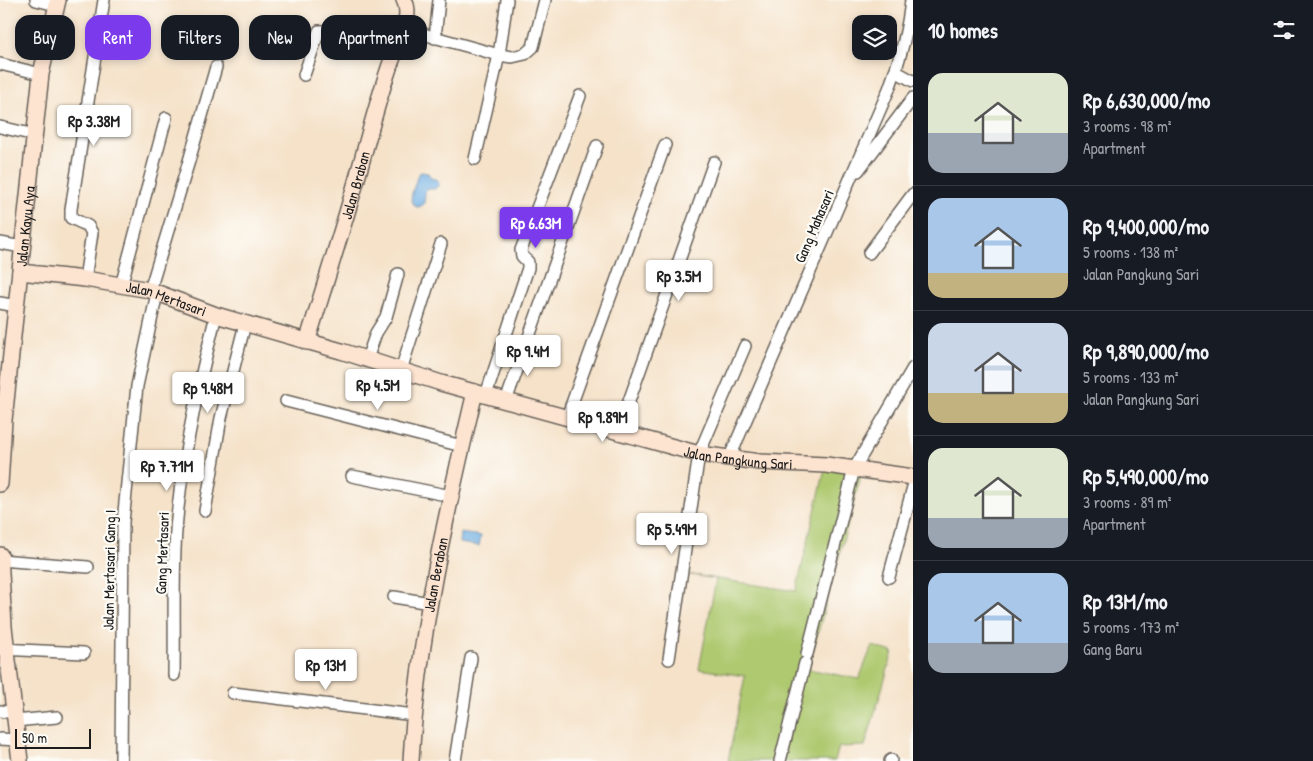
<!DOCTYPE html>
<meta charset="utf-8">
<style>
:root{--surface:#171b24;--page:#242831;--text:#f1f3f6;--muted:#9ea1a6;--line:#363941;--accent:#7c3aed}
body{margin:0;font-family:"Patrick Hand",sans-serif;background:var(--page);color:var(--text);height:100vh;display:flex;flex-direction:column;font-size:19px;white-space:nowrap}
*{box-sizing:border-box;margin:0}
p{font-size:16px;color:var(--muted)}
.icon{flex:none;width:28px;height:28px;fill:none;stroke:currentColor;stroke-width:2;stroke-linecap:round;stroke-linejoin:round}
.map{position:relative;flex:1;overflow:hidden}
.panel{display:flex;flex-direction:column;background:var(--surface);width:400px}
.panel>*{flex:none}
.guide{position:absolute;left:15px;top:15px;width:475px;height:45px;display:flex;gap:10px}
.tools{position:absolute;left:852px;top:15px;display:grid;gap:10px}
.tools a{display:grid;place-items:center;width:45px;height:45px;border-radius:10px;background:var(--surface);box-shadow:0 2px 8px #0003;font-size:25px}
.scale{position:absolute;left:15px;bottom:12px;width:76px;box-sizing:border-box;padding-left:5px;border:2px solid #1c1c1c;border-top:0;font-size:14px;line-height:18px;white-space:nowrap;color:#1c1c1c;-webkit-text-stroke:4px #fdfcf7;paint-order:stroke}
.price{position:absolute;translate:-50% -42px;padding:0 11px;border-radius:5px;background:#fff;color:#222;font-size:16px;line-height:32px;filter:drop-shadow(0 1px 2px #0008)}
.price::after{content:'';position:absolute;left:50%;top:30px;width:15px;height:11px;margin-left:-8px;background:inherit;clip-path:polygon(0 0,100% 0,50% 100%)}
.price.on{background:var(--accent);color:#fff}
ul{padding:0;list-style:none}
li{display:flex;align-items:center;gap:15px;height:125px;padding:0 15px}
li+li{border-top:1px solid var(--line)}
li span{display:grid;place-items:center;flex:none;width:140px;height:100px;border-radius:15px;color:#555}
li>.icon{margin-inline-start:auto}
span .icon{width:60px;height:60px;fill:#fffc;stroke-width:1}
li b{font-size:21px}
h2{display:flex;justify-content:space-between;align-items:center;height:60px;padding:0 15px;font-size:21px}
.pill{padding:0 18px;border-radius:15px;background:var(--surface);box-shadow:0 2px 8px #0003;font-size:18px;line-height:45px}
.pill.on{background:var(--accent);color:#fff}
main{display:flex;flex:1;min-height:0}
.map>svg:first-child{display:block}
.green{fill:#aec96f;stroke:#657246}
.water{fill:#70afe3;stroke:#466680}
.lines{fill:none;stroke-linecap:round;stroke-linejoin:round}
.street-casing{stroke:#686159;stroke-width:14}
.secondary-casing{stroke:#686159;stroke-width:18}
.street{stroke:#fff;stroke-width:11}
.secondary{stroke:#fde4d1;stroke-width:15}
.labels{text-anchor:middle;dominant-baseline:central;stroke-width:4.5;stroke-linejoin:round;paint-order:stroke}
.street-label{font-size:15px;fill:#1c1c1c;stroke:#fdfcf7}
</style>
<main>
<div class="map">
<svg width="913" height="761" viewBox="0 0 913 761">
<rect width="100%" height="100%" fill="#fdfcf7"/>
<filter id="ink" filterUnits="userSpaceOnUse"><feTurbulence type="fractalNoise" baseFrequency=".02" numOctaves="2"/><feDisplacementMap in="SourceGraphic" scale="10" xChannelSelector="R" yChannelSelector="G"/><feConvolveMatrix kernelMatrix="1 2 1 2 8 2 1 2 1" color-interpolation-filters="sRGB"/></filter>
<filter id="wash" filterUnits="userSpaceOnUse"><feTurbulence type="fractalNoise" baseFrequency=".0096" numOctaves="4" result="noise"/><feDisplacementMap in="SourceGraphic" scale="20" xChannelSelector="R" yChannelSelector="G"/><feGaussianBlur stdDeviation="1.12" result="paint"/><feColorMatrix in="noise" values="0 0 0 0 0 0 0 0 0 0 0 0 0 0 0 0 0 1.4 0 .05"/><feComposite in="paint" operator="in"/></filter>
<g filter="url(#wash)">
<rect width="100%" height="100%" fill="#f5e2c9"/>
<polygon class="green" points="812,457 865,461 808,669 859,679 872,646 893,652 865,746 839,747 835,761 728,761 745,676 699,669 716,579 686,574 796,591 826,465"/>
<g class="water">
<path d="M 421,172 L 428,173 L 431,178 L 438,180 L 439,185 L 435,189 L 426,189 C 423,196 428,207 416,207 L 411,201 L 412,193 L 418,174 Z"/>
<polygon points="460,533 481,536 479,546 459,543"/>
</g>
</g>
<g filter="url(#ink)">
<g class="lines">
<g class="street-casing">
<g id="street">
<polyline points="36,0 56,5"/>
<polyline points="405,29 499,55 512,57 525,54 533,47 545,0"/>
<polyline points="435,38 439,0"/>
<polyline points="0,64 41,74"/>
<polyline points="895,71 913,81"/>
<path d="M 304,75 L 319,31 C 347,30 373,34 400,40"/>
<polyline points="0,127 35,135"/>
<polyline points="475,159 499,55 507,0"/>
<polyline points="858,171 913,98"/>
<polyline points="0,243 22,247"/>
<polyline points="869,253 913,194"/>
<polyline points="85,279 92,233 88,226 71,218 71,209 104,0"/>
<polyline points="121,286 166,118"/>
<polyline points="150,290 189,161 216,67"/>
<polyline points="0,303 16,306"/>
<polyline points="367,359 376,333 386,317 398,274"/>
<polyline points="401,370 441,244"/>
<polyline points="486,395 528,268 528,262 522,256 521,250 580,96"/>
<polyline points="286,401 462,446"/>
<polyline points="506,401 597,146"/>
<polyline points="567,417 665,145"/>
<polyline points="618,432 714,162"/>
<path d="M 729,459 L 889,89 C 900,59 908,32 911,0"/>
<polyline points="352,476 451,496"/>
<polyline points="205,511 221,418 245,324"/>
<polyline points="0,560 88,567"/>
<polyline points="889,577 913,487"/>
<polyline points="394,597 430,603"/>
<polyline points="0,649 84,653"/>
<polyline points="807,654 854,469 913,368"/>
<polyline points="669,659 699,454 745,346"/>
<path d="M 174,675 C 175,620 172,563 178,508 C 185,443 200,379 216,315"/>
<polyline points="233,693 414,715"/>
<polyline points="0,711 15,713"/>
<polyline points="15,721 57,717"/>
<polyline points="0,739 17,740"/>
<polyline points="121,761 123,522 137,386 157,293"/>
<polyline points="455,761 471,658"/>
<polyline points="780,761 805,663"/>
<polyline points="890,761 891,760"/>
</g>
</g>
<g class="secondary-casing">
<g id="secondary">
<path id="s1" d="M 20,272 L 85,279 L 150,290 L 216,315 L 341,351 L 441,383 L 699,454 L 760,462 L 826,465 L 913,477"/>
<path id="s2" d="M 307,342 C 323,291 339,240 354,189 C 366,147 376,105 390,65 C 396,47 414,17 404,0"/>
<path id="s3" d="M 0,484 L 4,420 L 41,74 L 58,0"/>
<polyline points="0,555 4,627 20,761"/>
<path id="s4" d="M 411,761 C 418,636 446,514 475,392"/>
</g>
</g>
<use href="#street" class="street"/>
<use href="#secondary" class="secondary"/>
</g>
</g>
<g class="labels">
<g class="street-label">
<text stroke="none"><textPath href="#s2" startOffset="164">Jalan Braban</textPath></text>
<text stroke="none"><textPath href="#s3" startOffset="259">Jalan Kayu Aya</textPath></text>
<text transform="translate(814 226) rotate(-67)">Gang Mahasari</text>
<text stroke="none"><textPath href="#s1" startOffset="149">Jalan Mertasari</textPath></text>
<text stroke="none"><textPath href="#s1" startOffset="744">Jalan Pangkung Sari</textPath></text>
<text transform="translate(162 553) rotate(-88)">Gang Mertasari</text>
<text transform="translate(109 570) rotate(-89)">Jalan Mertasari Gang I</text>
<text stroke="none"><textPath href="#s4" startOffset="188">Jalan Beraban</textPath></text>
</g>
</g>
</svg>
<div class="tools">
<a><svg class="icon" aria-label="layers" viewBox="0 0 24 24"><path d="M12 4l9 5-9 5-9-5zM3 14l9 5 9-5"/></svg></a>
</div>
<div class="scale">50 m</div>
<b class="price" style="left:94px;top:147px">Rp 3.38M</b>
<b class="price on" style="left:536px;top:249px">Rp 6.63M</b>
<b class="price" style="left:679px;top:302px">Rp 3.5M</b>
<b class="price" style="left:528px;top:377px">Rp 9.4M</b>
<b class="price" style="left:378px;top:411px">Rp 4.5M</b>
<b class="price" style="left:208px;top:414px">Rp 9.48M</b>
<b class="price" style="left:603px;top:443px">Rp 9.89M</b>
<b class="price" style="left:167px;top:492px">Rp 7.71M</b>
<b class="price" style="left:672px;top:555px">Rp 5.49M</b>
<b class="price" style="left:326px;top:691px">Rp 13M</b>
<div class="guide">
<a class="pill">Buy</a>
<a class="pill on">Rent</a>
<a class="pill">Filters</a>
<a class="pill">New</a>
<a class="pill">Apartment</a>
</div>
</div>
<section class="panel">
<h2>10 homes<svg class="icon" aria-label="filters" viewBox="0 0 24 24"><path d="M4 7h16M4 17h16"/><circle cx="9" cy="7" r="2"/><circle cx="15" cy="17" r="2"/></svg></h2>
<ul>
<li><span style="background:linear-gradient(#dfe7d0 60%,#9aa5b1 0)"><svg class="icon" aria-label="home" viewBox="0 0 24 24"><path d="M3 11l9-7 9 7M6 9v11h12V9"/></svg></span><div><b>Rp 6,630,000/mo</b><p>3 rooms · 98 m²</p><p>Apartment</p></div></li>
<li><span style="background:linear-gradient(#a9c7e8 75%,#c2b280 0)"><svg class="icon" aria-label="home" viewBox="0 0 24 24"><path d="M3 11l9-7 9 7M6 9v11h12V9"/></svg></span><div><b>Rp 9,400,000/mo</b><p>5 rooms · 138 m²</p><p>Jalan Pangkung Sari</p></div></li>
<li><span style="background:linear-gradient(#c9d6e8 70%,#c2b280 0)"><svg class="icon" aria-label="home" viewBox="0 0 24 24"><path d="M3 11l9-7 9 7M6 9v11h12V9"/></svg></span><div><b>Rp 9,890,000/mo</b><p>5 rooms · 133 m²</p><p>Jalan Pangkung Sari</p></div></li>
<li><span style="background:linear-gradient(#dfe7d0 70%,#9aa5b1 0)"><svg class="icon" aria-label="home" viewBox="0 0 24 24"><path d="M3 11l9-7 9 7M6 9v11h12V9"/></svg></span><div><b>Rp 5,490,000/mo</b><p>3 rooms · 89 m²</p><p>Apartment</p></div></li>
<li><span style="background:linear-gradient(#a9c7e8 70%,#9aa5b1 0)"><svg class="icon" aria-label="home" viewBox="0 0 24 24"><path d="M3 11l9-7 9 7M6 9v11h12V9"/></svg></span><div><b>Rp 13M/mo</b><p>5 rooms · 173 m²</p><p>Gang Baru</p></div></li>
</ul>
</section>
</main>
